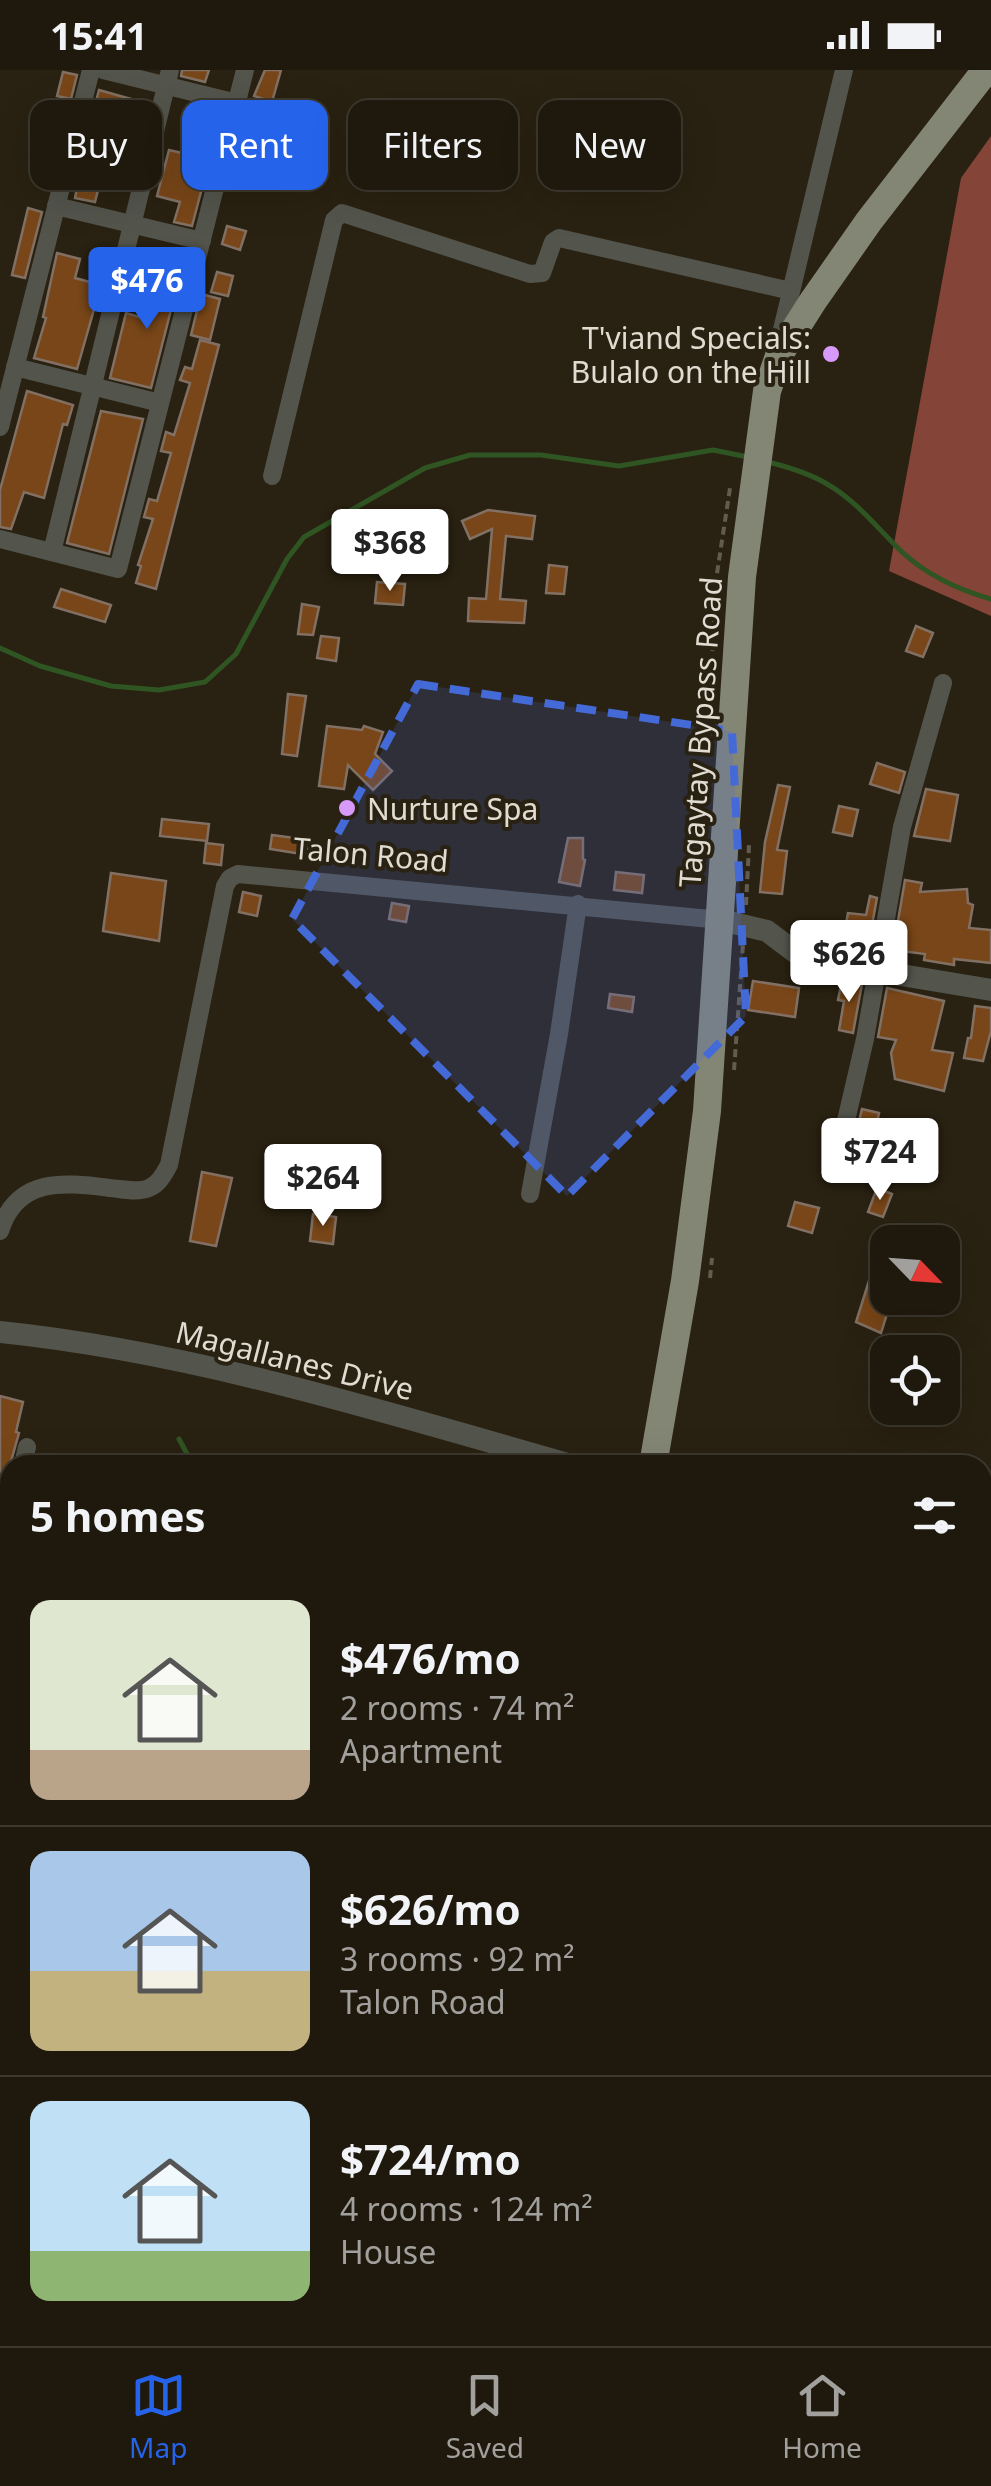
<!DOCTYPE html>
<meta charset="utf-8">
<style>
:root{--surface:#1f190d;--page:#272216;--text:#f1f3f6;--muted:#a1a09d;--line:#3c382e;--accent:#2563eb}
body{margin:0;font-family:"Noto Sans",sans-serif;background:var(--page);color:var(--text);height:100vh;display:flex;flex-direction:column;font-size:38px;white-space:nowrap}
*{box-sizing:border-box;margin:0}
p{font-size:32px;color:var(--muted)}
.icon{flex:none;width:55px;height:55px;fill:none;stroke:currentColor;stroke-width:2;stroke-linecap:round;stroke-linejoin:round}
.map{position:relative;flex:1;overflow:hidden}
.sheet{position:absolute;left:0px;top:1385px;width:992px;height:892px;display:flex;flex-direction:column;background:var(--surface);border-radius:30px 30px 0 0;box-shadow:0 10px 40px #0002,0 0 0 2px var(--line)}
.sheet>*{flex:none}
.hud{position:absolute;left:30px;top:30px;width:932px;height:90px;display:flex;gap:20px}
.needle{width:65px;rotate:115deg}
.buttons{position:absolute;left:870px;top:1155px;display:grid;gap:20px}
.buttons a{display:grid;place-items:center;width:90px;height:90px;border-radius:20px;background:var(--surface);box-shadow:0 10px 40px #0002,0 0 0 2px var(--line);font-size:50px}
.price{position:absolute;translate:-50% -85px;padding:0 22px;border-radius:10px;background:#fff;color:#222;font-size:32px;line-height:65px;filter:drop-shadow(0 2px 5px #0008)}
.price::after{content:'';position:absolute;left:50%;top:60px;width:30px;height:22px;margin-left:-15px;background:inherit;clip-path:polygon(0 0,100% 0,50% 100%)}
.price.active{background:var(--accent);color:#fff}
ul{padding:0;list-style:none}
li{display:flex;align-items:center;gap:30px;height:250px;padding:0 30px}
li+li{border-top:2px solid var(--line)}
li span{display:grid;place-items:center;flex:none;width:280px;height:200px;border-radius:20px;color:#555}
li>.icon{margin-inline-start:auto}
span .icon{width:120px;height:120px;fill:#fffc;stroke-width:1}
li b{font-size:42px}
h2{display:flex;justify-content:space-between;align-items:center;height:120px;padding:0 30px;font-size:42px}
.chip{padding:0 35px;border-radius:20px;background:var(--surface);box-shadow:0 10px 40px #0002,0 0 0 2px var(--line);font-size:35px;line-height:90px}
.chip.active{background:var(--accent);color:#fff}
.status{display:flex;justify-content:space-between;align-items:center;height:70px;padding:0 50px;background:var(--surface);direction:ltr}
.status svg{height:28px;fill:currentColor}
.tab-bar{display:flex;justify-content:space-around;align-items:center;height:140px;border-top:2px solid var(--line);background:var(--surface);font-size:28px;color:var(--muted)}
.tab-bar a{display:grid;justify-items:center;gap:5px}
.tab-bar .active{color:var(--accent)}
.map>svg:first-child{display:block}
.green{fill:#55261c}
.forest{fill:#844437}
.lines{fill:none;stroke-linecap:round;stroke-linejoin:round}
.stream{stroke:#2f5522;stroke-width:5}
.building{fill:#784618;stroke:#817063;stroke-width:2.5}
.path{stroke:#635c4e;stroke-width:4;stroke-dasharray:8 5;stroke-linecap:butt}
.service{stroke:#53544c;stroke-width:9}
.minor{stroke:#53544c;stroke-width:18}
.tertiary{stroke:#53544c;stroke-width:22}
.primary{stroke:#848675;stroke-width:28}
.marked{fill:#446ad7;fill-opacity:0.2;stroke:#446ad7;stroke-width:8;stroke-dasharray:20 12;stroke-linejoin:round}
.poi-dot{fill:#d89af8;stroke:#292111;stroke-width:4}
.labels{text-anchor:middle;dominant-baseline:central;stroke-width:8;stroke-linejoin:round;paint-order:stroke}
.poi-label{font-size:30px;fill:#e1dcd2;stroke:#292111;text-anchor:end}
.street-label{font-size:30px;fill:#e1dcd2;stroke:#292111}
</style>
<div class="status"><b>15:41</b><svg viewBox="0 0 49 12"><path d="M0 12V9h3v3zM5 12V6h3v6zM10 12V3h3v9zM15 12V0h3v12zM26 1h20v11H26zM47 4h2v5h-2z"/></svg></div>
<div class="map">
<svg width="991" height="2276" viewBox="0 0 991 2276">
<rect width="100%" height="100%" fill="#292111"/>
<polygon class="green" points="991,2176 991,2276 832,2276 845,2268 982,2268 983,2179"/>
<g class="forest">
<polygon points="991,66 991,546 889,501 961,108"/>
<polygon points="982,1511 991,1520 991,2134 983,2135"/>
<polygon points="10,2004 10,2268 616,2268 606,2276 0,2276 0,2023"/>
</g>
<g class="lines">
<g class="stream">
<path d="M 768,392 C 788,397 809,403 827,414 C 857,431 877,458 902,482 C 927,505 959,520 991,529"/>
<polyline points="0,578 40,596 111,616 159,620 205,612 236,584 287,489 304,467 425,398 470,385 541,385 619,396 713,380 748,387"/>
<polyline points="179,1369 193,1395"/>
<polyline points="982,1941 991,1949"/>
<polyline points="982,2120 991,2115"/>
<polyline points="394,2268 398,2276"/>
<polyline points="844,2276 857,2268"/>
</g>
</g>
<g class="building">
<polygon points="182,0 209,0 205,12 181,6"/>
<polygon points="265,0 281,0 272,32 254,26"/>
<polygon points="63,2 77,5 71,29 57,26"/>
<polygon points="99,20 145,33 139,58 115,52 95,132 75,128 87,67 91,68 99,36 95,35"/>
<polygon points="201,45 220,50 192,156 174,152 180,132 157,126 169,80 191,85"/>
<polygon points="50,56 63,60 56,88 42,84"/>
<polygon points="28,138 42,142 25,208 12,205"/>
<polygon points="227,156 246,161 240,180 222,174"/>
<polygon points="57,183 80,189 75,208 101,215 77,299 34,288 46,248 43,247"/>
<polygon points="167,184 184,189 151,318 110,308 126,243 150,250"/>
<polygon points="217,202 233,206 228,226 211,222"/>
<polygon points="201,224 220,229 210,270 191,265"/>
<polygon points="200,270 219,275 156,519 136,513 141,496 138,495 153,449 144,447 149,429 157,431 171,383 161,381 166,362 174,365 190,313 180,310 185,297 192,299"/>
<polygon points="27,321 73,335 67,355 63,354 44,428 24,422 11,459 0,457 0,420"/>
<polygon points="101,341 143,349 109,484 67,473"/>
<polygon points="488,440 535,446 532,469 506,466 500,529 526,531 524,553 468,551 469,528 486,529 492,459 470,469 462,451"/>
<polygon points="549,495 567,497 564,524 546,523"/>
<polygon points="377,512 405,514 403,535 375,533"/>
<polygon points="61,519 111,535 105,552 54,537"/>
<polygon points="302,534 319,537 313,565 298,564"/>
<polygon points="916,556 933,563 923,587 906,581"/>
<polygon points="321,566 339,568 336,591 317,588"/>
<polygon points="288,624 306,626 297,686 282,684"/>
<polygon points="327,656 362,660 364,656 383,662 375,684 392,701 373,720 348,695 344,719 319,716"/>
<polygon points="877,693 905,702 899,723 870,714"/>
<polygon points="778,715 790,717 777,780 787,781 782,824 760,822 765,772"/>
<polygon points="926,719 958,725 950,771 914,766"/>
<polygon points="839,736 858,740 852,766 833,762"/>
<polygon points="162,749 209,754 207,771 160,766"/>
<polygon points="272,765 310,770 308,785 270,779"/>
<polygon points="568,768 583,768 583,789 585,790 580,816 559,812"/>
<polygon points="206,773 223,775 221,795 204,793"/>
<polygon points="616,802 644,805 642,823 614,820"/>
<polygon points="111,803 166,811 159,871 103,861"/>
<polygon points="905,810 922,813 920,822 967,819 968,833 973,835 969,858 991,860 991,893 954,889 954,895 924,890 925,884 893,880"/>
<polygon points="243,822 261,826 257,846 239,842"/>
<polygon points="870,826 877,828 868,877 865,877 864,884 841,880 848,843 866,845"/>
<polygon points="392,833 409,836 406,852 389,849"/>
<polygon points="842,910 862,914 853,963 839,960 844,931 838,930"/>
<polygon points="753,911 799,918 795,947 748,940"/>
<polygon points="887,918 944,931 932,980 953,983 944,1021 895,1009 891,983 896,970 878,967"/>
<polygon points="610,924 634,927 632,942 608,938"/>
<polygon points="975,936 991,938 991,961 983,991 964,988 968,968 971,968"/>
<polygon points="862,1039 879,1043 873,1073 847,1068 857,1059"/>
<polygon points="202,1102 232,1108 216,1176 190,1171"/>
<polygon points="877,1118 892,1124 883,1147 868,1142"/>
<polygon points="795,1132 819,1138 812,1163 788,1156"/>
<polygon points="313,1144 336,1147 333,1174 310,1171"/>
<polygon points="873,1198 888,1204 888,1228 892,1228 881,1263 856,1252"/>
<polygon points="0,1326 23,1332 16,1362 19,1363 4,1416 0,1416"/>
</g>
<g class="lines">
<g class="path">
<polyline points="711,607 716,510 730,418"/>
<polyline points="746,835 749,775"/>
<polyline points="734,1000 743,875"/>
<polyline points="710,1208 712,1188"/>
</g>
<polyline class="service" points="0,1634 10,1637"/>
<g class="minor">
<polyline points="103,0 237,33"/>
<polyline points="56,136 202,171"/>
<polyline points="779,272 844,0"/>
<polyline points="15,297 160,333"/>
<polyline points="0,357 91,0"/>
<polyline points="272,406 334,150 342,143 530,204 542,203 553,172 559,168 791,221"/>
<polyline points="0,469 118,499 245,0"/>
<polyline points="52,482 170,0"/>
<polyline points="845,1055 865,969 902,757 943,613"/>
<polyline points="530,1124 559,964 578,834"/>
<path d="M 0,1161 C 17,1107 63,1112 110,1118 C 122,1119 137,1123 149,1118 C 159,1114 164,1104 169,1095 L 225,816 L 230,808 L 238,804 L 721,850"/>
<polyline points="23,1395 27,1377"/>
<polyline points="0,1451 10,1454"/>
</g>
<g class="tertiary">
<polyline points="721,850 767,861 795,882 811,890 991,920"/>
<path d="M 0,1262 C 194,1282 384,1342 571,1395"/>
</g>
<g class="primary">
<polyline points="653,1395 685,1211 707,1041 742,507 767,321 780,283 813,231 869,151 986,0"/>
<polyline points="440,2276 442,2268"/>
</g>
</g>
<path class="marked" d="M 418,614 L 732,661 L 746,946 L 567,1126 L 292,849 Z"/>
<g class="poi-dot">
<circle cx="831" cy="284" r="10"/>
<circle cx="347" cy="738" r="10"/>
</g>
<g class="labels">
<g class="poi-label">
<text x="811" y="267">T'viand Specials:<tspan x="811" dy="34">Bulalo on the Hill</tspan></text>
<text x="367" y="738" text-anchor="start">Nurture Spa</text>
</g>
<g class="street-label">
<text transform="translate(700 662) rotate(-86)">Tagaytay Bypass Road</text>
<text transform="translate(371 784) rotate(5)">Talon Road</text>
<text transform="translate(295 1290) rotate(14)">Magallanes Drive</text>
</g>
</g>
</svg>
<div class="buttons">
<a><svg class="needle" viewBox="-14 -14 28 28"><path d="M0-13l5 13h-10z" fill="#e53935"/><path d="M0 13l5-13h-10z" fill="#a1a09d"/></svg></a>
<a><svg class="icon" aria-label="locate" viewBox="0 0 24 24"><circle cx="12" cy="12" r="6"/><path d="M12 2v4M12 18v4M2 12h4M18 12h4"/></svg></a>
</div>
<b class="price active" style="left:147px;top:262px">$476</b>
<b class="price" style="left:390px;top:524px">$368</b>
<b class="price" style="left:849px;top:935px">$626</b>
<b class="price" style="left:880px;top:1133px">$724</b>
<b class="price" style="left:323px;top:1159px">$264</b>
<div class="hud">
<a class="chip">Buy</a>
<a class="chip active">Rent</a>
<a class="chip">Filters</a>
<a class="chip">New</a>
</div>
<section class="sheet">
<h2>5 homes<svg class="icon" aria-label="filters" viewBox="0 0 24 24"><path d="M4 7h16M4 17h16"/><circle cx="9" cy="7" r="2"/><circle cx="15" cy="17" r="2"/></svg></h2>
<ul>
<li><span style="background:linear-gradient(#dfe7d0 75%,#b9a48a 0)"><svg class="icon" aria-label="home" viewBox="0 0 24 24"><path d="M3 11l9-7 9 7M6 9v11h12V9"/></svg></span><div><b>$476/mo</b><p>2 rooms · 74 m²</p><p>Apartment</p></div></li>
<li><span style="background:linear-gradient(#a9c7e8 60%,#c2b280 0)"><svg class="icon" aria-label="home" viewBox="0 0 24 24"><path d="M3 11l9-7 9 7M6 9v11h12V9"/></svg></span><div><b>$626/mo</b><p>3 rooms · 92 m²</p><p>Talon Road</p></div></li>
<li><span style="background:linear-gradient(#bfe0f5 75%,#8fb573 0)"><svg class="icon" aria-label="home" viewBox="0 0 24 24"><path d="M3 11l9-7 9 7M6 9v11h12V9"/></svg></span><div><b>$724/mo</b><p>4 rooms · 124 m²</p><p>House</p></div></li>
</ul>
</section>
</div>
<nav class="tab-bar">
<a class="active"><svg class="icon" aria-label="map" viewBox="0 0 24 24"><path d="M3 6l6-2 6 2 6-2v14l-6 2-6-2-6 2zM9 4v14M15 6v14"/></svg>Map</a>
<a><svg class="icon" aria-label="saved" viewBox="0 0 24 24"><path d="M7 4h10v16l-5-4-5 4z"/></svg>Saved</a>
<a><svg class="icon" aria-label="home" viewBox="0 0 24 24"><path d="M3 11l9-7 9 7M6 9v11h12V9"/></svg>Home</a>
</nav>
